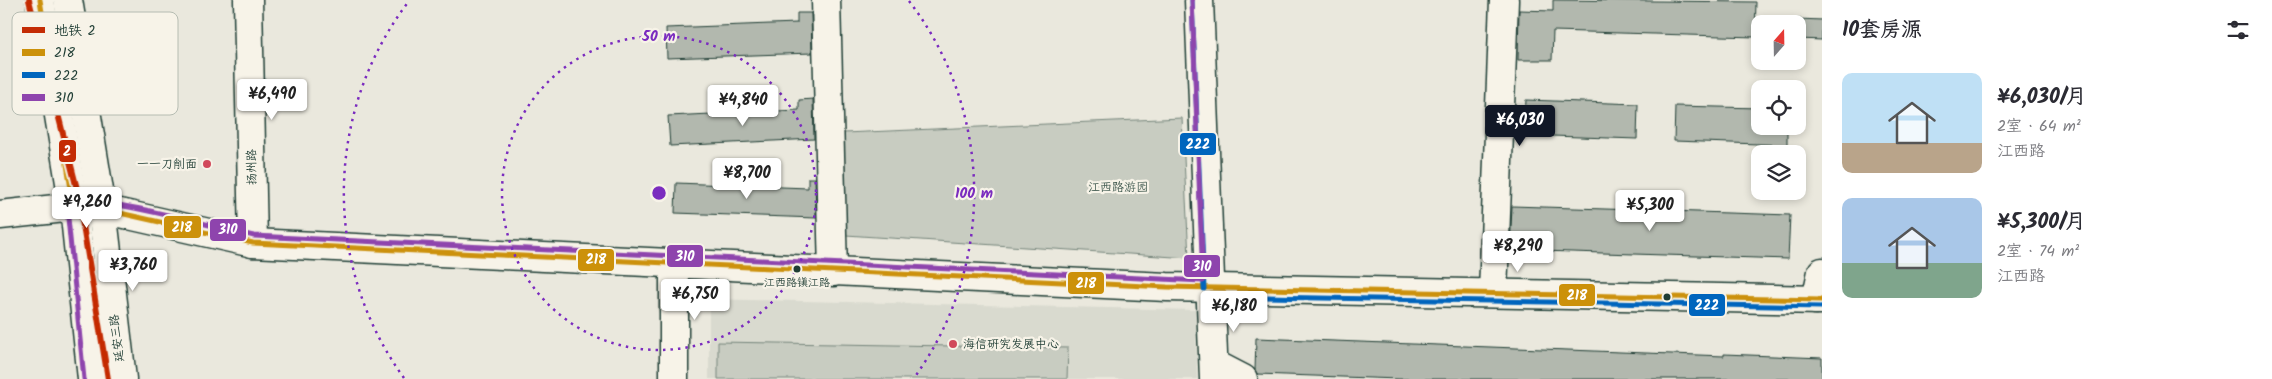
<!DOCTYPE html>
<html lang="zh">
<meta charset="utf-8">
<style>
:root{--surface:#fff;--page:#f2f2f3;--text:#2b2b33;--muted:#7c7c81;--accent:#111827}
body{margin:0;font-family:Kalam,"LXGW WenKai TC",sans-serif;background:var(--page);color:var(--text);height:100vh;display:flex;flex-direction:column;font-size:19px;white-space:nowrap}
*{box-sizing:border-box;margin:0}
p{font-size:16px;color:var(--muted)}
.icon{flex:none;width:28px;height:28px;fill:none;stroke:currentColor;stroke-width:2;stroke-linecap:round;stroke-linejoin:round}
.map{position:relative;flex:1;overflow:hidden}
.side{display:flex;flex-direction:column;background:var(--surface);width:450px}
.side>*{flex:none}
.needle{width:32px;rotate:20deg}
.fabs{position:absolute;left:1751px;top:15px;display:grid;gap:10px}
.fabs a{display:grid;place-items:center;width:55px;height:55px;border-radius:10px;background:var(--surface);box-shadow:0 2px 8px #0003;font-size:25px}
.price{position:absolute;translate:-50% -42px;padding:0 11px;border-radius:5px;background:#fff;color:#222;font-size:16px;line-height:32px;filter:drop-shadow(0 1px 2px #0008)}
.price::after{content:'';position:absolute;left:50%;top:30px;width:15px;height:11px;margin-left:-8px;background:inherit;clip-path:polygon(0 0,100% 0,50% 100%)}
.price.active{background:var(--accent);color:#fff}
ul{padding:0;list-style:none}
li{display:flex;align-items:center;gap:15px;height:125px;padding:0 20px}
li span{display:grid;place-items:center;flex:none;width:140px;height:100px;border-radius:10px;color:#555}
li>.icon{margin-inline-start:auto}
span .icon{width:60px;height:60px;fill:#fffc;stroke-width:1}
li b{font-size:21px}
h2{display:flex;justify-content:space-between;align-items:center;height:60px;padding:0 20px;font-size:21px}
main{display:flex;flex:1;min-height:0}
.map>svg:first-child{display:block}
.built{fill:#d9dacf}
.green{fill:#c8ccc1;stroke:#74847a}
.building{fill:#b2b8ae;stroke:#1f3d34}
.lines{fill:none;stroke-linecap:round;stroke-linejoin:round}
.minor-casing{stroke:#1f3d34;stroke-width:31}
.major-casing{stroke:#1f3d34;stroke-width:31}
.minor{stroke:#f7f3e8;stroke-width:28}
.major{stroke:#f7f3e8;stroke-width:28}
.bus-1-casing{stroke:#f7f3e8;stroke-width:9}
.bus-2-casing{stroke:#f7f3e8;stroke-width:9}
.bus-3-casing{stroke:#f7f3e8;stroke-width:9}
.bus-1{stroke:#cc910a;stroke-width:5}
.bus-2{stroke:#0065bd;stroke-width:5}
.bus-3{stroke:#8e44ad;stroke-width:5}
.metro-1-casing{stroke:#f7f3e8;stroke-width:10}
.metro-1{stroke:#c42c05;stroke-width:6}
.ring{fill:none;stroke:#7b2cbf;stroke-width:2.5;stroke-dasharray:2.5 5}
.poi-dot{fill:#d1495b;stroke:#f7f3e8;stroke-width:2}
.bus-dot{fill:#1f3d34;stroke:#f7f3e8;stroke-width:2}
.labels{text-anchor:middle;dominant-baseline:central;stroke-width:4.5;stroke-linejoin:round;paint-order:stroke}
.bus-label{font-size:11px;fill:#1f3d34;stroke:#f7f3e8}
.poi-label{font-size:12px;fill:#1f3d34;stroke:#f7f3e8;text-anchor:end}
.street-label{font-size:12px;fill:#1f3d34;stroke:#f7f3e8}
.park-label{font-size:12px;fill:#415a50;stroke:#f7f3e8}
.key{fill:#f7f3e8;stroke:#b6bcb2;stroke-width:1}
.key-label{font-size:14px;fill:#1f3d34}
.centre{fill:#7b2cbf;stroke:#f7f3e8;stroke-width:2.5}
.ring-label{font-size:15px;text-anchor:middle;font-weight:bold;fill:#7b2cbf;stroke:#f7f3e8;stroke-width:4.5;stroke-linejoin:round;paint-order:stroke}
.line-badge{stroke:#f7f3e8;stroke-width:2}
.badge-label{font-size:14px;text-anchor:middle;font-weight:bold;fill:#fff}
</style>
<main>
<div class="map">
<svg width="1822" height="379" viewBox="0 0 1822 379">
<rect width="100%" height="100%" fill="#eae8dd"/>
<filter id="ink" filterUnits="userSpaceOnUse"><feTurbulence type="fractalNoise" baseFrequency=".02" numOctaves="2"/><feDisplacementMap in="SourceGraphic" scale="10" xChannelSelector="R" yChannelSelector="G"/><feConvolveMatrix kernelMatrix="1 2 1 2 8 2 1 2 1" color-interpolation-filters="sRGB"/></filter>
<g filter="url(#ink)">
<polygon class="built" points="709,299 1196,310 1197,379 709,379"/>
<g class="green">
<polygon points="1182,118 1189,258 846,235 844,133"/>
<polygon points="718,342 1068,348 1067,379 718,379"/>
</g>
<g class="building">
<polygon points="1553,0 1756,2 1755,37 1553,31 1552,60 1518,60 1519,10 1553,11"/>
<polygon points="797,13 811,13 812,53 667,58 666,28 797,23"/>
<polygon points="1798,19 1822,20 1822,40 1798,39"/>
<polygon points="813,99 814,139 670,146 668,116 799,110 799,100"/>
<polygon points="1526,100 1638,104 1637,139 1524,135"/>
<polygon points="1675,106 1760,108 1760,126 1787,126 1787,145 1674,141"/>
<polygon points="808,178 815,178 816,218 675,213 676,183 808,188"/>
<polygon points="1512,206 1790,215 1788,259 1510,250"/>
<polygon points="1256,338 1724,356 1724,354 1822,358 1822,379 1399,379 1257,374 1255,370"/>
</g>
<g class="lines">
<g class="minor-casing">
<g id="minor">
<polyline points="248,0 253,243"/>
<polyline points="826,0 833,272"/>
<polyline points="1199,0 1214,379"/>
<polyline points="0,215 74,207"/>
<polyline points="674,264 674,379"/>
<polyline points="1493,293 1504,0"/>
<polyline points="1816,300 1822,272"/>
<polyline points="1214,364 1243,379"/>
</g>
</g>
<g class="major-casing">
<g id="major">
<polyline points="40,0 74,207 92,379"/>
<polyline points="68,0 102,209 122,379"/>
<polyline points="74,207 102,209 253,243 1167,287 1822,300"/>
</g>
</g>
<use href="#minor" class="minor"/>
<use href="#major" class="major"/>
<g class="bus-1-casing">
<polyline id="bus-1" points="40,0 74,207 102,209 253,243 1167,287 1822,300"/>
</g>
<g class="bus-2-casing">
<g id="bus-2">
<polyline points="1192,0 1204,289"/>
<polyline points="1211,296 1822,307"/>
</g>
</g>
<g class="bus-3-casing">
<path id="bus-3" d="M 84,379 L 67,208 L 68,202 C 83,191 228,230 254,236 L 1203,281 L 1192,0"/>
</g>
<use href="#bus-1" class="bus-1"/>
<use href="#bus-2" class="bus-2"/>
<use href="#bus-3" class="bus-3"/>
<g class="metro-1-casing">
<polyline id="metro-1" points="29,0 77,189 108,379"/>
</g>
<use href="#metro-1" class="metro-1"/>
</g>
</g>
<g class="ring">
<circle cx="659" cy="193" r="157"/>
<path d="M404 378A315 315 0 0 1 409 1M909 1A315 315 0 0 1 914 378"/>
</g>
<g class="poi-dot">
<circle cx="207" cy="164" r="5"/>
<circle cx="953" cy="344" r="5"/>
</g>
<g class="bus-dot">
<circle cx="797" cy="269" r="4.5"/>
<circle cx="1667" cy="297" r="4.5"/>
</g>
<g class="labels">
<g class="bus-label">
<text x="797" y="283">江西路镇江路</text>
</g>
<g class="poi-label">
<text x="197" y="164">一一刀削面</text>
<text x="963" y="344" text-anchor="start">海信研究发展中心</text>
</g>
<g class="street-label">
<text transform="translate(252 167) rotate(-91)">扬州路</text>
<text transform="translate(117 338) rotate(-97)">延安三路</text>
</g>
<g class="park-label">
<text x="1118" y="187">江西路游园</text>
</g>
</g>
<rect x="12" y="12" width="166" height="103" rx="8" class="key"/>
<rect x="22" y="27" width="23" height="6" fill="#c42c05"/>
<rect x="22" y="49" width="23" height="7" fill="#cc910a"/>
<rect x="22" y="72" width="23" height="6" fill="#0065bd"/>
<rect x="22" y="94" width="23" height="7" fill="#8e44ad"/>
<g class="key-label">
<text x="54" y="35">地铁 2</text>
<text x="54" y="57">218</text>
<text x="54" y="80">222</text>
<text x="54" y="102">310</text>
</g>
<circle cx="659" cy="193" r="8" class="centre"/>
<g class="ring-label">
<text x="659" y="41">50 m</text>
<text x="974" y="198">100 m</text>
</g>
<g class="line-badge">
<rect x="1179" y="132" width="38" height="24" rx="5" fill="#0065bd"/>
<rect x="58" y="139" width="19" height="24" rx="5" fill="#c42c05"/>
<rect x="163" y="215" width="39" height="24" rx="5" fill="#cc910a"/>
<rect x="209" y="218" width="38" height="24" rx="5" fill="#8e44ad"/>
<rect x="666" y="244" width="38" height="24" rx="5" fill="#8e44ad"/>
<rect x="577" y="248" width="38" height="24" rx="5" fill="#cc910a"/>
<rect x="1183" y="254" width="38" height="24" rx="5" fill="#8e44ad"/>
<rect x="1067" y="271" width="38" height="24" rx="5" fill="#cc910a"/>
<rect x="1558" y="283" width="38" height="24" rx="5" fill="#cc910a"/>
<rect x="1688" y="293" width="38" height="24" rx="5" fill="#0065bd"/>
</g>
<g class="badge-label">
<text x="1198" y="149">222</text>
<text x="67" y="156">2</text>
<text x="182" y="232">218</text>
<text x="228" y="234">310</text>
<text x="685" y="261">310</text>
<text x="596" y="264">218</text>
<text x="1202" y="271">310</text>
<text x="1086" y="288">218</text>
<text x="1577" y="300">218</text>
<text x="1707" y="310">222</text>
</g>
</svg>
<div class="fabs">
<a><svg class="needle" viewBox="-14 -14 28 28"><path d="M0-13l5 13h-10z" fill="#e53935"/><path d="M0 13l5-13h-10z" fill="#7c7c81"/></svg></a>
<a><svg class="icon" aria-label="locate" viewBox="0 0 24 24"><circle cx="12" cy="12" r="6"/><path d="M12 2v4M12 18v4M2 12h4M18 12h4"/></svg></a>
<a><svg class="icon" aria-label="layers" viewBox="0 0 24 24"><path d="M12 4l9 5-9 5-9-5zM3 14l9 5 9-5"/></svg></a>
</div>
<b class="price" style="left:272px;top:121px">¥6,490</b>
<b class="price" style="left:743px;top:127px">¥4,840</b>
<b class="price active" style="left:1520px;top:147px">¥6,030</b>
<b class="price" style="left:747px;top:200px">¥8,700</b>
<b class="price" style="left:87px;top:229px">¥9,260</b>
<b class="price" style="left:1650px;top:232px">¥5,300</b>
<b class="price" style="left:1518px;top:273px">¥8,290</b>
<b class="price" style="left:133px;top:292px">¥3,760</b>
<b class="price" style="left:695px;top:321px">¥6,750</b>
<b class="price" style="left:1234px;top:333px">¥6,180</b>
</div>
<section class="side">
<h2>10套房源<svg class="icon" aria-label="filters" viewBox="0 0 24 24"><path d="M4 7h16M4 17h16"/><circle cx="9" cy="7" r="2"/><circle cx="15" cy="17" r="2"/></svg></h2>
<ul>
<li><span style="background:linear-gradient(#bfe0f5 70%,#b9a48a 0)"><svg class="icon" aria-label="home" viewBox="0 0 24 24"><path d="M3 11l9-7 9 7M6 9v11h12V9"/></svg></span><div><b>¥6,030/月</b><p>2室 · 64 m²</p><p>江西路</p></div></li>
<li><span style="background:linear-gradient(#a9c7e8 65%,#7fa58c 0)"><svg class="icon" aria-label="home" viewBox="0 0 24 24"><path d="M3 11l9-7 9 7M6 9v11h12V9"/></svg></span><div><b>¥5,300/月</b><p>2室 · 74 m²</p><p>江西路</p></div></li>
</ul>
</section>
</main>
